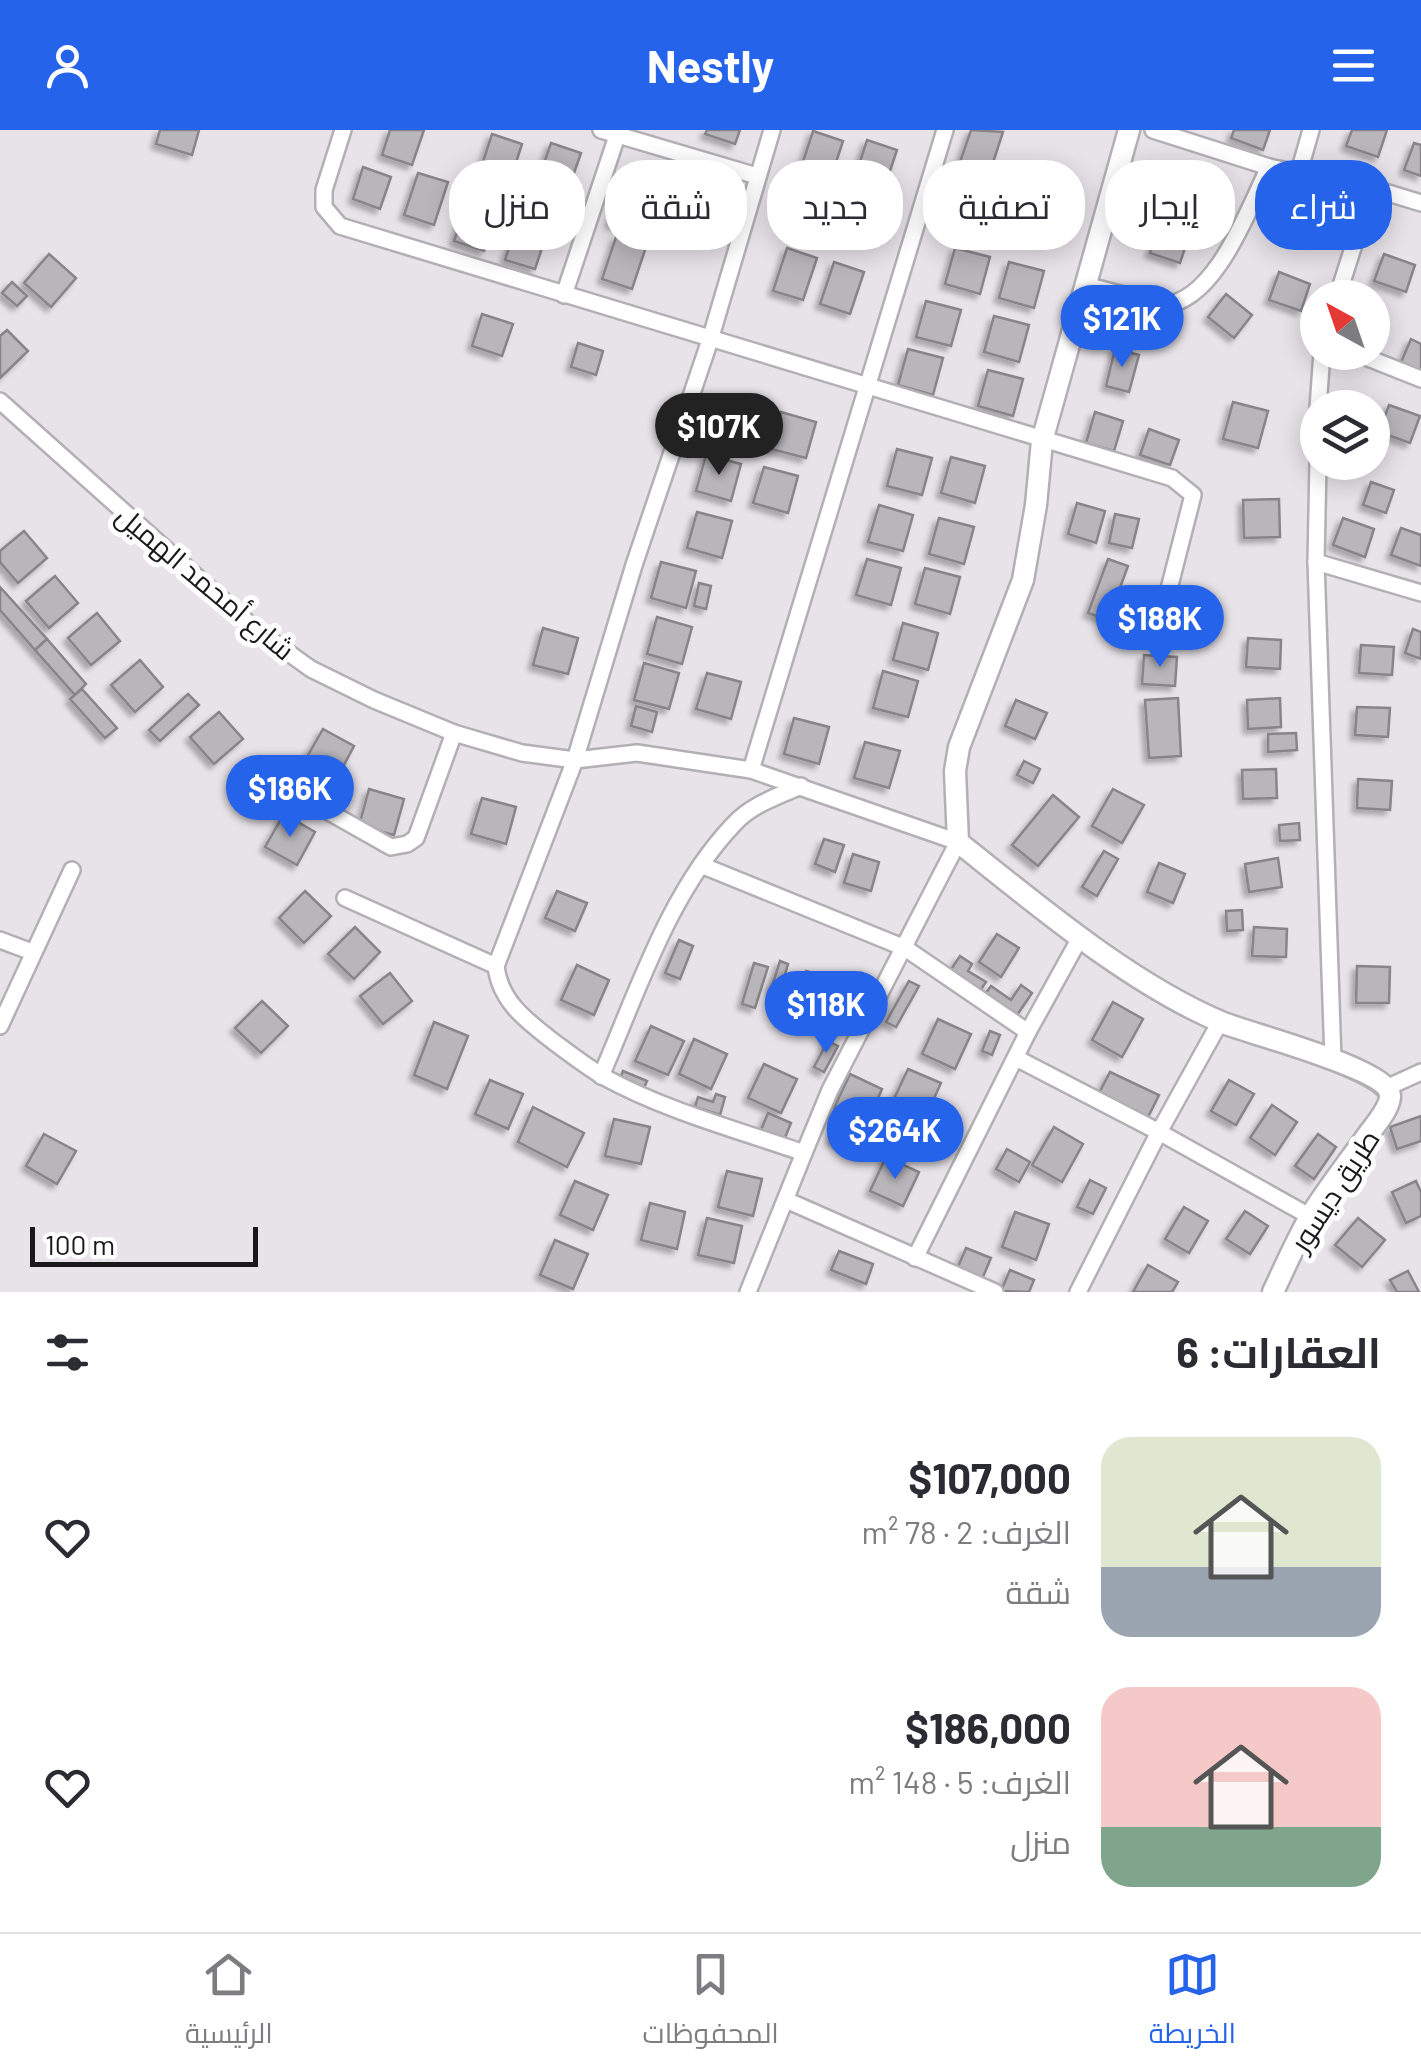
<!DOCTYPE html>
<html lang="ar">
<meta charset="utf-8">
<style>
:root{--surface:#fff;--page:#f2f2f3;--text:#2b2b33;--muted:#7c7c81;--line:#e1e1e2;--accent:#2563eb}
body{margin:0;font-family:Barlow,Cairo,sans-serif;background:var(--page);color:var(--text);direction:rtl;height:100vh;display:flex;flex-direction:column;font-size:38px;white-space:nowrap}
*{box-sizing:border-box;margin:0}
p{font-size:32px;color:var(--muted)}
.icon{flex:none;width:55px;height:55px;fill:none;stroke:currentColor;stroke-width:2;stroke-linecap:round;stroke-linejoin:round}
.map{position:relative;height:1162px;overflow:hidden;direction:ltr}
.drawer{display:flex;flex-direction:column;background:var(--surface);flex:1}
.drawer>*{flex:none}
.top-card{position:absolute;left:30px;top:30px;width:1362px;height:90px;direction:rtl;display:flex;gap:20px}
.needle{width:65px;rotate:320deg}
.fabs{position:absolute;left:1300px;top:150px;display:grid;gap:20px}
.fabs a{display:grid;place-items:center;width:90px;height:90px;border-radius:50%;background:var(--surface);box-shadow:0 5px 25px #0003;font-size:50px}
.scale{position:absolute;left:30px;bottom:25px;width:228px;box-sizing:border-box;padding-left:10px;border:5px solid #19181a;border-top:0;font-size:28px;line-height:35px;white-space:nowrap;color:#19181a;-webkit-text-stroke:8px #fff;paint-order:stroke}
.price{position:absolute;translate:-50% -85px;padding:0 22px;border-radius:35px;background:var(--accent);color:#fff;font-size:32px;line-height:65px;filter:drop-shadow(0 2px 5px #0008)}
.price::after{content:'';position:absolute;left:50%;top:60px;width:30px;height:22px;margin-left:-15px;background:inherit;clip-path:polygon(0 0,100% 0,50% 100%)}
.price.current{background:#222;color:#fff}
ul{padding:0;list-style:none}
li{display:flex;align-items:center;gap:30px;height:250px;padding:0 40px}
li span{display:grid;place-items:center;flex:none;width:280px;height:200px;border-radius:30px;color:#555}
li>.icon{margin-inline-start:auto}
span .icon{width:120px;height:120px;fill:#fffc;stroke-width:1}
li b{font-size:42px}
h2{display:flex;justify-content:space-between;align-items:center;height:120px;padding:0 40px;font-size:42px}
.chip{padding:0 35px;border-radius:40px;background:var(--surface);box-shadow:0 5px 25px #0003;font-size:35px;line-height:90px}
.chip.current{background:var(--accent);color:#fff}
header{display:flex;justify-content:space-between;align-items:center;height:130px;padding:0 40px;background:var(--accent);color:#fff;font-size:45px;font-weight:700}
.dock{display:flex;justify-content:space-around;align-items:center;height:140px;border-top:2px solid var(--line);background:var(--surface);font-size:28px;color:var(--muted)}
.dock a{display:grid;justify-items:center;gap:5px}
.dock .current{color:var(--accent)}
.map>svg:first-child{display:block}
.building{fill:#b8b5bb;stroke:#88858a;stroke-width:2.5;filter:url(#shadow)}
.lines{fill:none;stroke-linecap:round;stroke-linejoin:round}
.minor-casing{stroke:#b3b0b5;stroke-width:20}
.major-casing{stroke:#b3b0b5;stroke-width:25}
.minor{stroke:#fff;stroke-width:15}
.major{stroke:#fff;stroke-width:20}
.labels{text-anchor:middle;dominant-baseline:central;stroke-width:10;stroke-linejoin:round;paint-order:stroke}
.street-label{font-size:28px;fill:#19181a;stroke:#fff}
</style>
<header><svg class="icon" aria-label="menu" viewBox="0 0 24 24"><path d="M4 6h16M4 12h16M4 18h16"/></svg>Nestly<svg class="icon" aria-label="person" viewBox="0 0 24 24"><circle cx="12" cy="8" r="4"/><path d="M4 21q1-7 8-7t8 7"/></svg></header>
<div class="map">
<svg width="1421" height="1162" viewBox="0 0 1421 1162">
<defs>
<filter id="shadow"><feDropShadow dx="-4.5" dy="4.5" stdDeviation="2.5" flood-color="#0004"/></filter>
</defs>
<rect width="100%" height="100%" fill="#e7e3e9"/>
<g class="building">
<polygon points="160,0 199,0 192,25 156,14"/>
<polygon points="390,0 424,0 412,35 382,25"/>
<polygon points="707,0 740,0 735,14 705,4"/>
<polygon points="971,0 1003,2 989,45 959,35"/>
<polygon points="1234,0 1270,0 1263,20 1231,8"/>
<polygon points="1352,0 1387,0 1378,27 1346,16"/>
<polygon points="813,1 843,11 829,54 799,44"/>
<polygon points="492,4 522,14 508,57 478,47"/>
<polygon points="867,10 897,20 883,62 853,53"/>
<polygon points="551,13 581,23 566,66 536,56"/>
<polygon points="1414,13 1421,15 1421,46 1404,40"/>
<polygon points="363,37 391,47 380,79 353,69"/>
<polygon points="418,43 448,52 434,95 404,85"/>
<polygon points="624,50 654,60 640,103 610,93"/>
<polygon points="801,54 831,64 817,107 787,97"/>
<polygon points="1028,59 1058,69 1044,112 1014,102"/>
<polygon points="468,69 498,79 484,121 454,111"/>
<polygon points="1164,81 1194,91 1180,133 1150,123"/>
<polygon points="519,87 549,97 535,139 505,130"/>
<polygon points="616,107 646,117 632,159 602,149"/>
<polygon points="787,118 817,128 803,170 773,161"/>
<polygon points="955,118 990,127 980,164 945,154"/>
<polygon points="49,124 76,148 51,177 24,153"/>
<polygon points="1384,124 1415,135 1406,162 1374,151"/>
<polygon points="834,132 864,142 850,184 820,174"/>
<polygon points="1009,132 1044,141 1034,178 999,168"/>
<polygon points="1279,142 1310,154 1301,181 1269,170"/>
<polygon points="12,152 27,166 17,176 2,163"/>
<polygon points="1226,164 1252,185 1234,208 1208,187"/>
<polygon points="926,171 961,180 951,216 916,207"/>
<polygon points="482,184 513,194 502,226 472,216"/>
<polygon points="994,186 1029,195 1019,232 984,222"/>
<polygon points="7,200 28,221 0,248 0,206"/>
<polygon points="1411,209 1421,214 1421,241 1401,232"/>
<polygon points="578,213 603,221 596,245 571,237"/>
<polygon points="908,219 943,228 933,265 898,255"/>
<polygon points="1115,219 1139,225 1129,262 1106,256"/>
<polygon points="988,240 1023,249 1013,286 978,276"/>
<polygon points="1233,272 1268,281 1258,318 1223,309"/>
<polygon points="1389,275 1420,286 1410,313 1379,302"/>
<polygon points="781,282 816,292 806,328 771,319"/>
<polygon points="1095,282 1123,291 1114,321 1086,313"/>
<polygon points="1149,299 1179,310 1170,335 1140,325"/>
<polygon points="897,319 932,328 922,365 887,356"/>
<polygon points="706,325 741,334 731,371 696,361"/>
<polygon points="951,327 985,336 975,373 941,363"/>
<polygon points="764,337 798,346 788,383 753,373"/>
<polygon points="1371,352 1394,360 1386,383 1363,375"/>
<polygon points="1279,369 1280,407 1244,408 1243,370"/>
<polygon points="1077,373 1105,381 1096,413 1068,404"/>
<polygon points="879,375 913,385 903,421 868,412"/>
<polygon points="697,382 732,391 722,428 687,418"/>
<polygon points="1115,384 1139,389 1132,418 1109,413"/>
<polygon points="939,388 974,397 964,434 929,424"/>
<polygon points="1343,388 1374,399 1365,427 1333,415"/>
<polygon points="1401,398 1421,405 1421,436 1391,425"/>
<polygon points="24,401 47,428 18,453 0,432 0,421"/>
<polygon points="867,429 901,438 891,475 856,465"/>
<polygon points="1108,429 1128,436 1108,490 1088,483"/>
<polygon points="661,432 696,441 686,478 651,468"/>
<polygon points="925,438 960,447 950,484 915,474"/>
<polygon points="55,446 78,473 49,498 26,471"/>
<polygon points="699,453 711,456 706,479 694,476"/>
<polygon points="0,457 47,509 35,520 0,480"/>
<polygon points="97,483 120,511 91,535 68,508"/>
<polygon points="657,487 692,497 682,534 647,524"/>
<polygon points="903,493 938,503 928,540 893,530"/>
<polygon points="543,498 578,508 568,544 533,535"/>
<polygon points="1413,499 1421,502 1421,529 1405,523"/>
<polygon points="1248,508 1281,510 1280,539 1246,537"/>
<polygon points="47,509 86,554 75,565 35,520"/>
<polygon points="1361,515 1394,517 1392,545 1359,543"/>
<polygon points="1144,525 1177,527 1175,556 1142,554"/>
<polygon points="140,530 163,557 135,582 111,555"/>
<polygon points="644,533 679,543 669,579 634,570"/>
<polygon points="883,541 918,551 908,587 873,578"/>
<polygon points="707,543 741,552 731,589 696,579"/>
<polygon points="82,559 117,598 105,608 70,569"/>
<polygon points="188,564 199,575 160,611 149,600"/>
<polygon points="1178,568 1181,626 1149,628 1145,570"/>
<polygon points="1280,568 1281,597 1248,599 1247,570"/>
<polygon points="1016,570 1047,583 1035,609 1005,596"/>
<polygon points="636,576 657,582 652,602 631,596"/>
<polygon points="1357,577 1390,578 1388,607 1355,605"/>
<polygon points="219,582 243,609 214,634 190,607"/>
<polygon points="794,588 829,597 819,634 784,624"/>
<polygon points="323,599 354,616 336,650 304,632"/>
<polygon points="1296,603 1297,620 1268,622 1268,604"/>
<polygon points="865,612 900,621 889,658 854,648"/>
<polygon points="1024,631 1040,639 1033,653 1017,645"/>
<polygon points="1276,639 1277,668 1243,669 1242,640"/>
<polygon points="1358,649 1392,651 1390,680 1357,678"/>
<polygon points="369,659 404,669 394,705 359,696"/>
<polygon points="1113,659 1144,675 1122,713 1092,696"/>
<polygon points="1053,665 1079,687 1038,736 1012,715"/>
<polygon points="482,668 516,677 506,714 471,704"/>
<polygon points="284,684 315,702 297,735 265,717"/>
<polygon points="1299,693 1300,710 1280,711 1279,695"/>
<polygon points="824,709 844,715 835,742 815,734"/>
<polygon points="1104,721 1118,729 1097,766 1082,757"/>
<polygon points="853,724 879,732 871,761 844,753"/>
<polygon points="1278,728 1282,757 1249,762 1245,734"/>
<polygon points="1159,733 1185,744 1173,773 1147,762"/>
<polygon points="305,761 331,786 304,813 279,788"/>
<polygon points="557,761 587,773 575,801 545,788"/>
<polygon points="1242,780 1243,800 1227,801 1226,781"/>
<polygon points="355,797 380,822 354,849 328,824"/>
<polygon points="1254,797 1287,799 1286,827 1252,826"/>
<polygon points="997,804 1019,818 1001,847 979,832"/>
<polygon points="679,810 693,816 680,849 665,843"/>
<polygon points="960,826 972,834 968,841 986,852 978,864 948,844"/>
<polygon points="780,831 788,834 780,862 771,859"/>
<polygon points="754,833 768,837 755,878 742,874"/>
<polygon points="577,835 609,850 594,885 561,870"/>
<polygon points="1357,836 1390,837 1389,873 1356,873"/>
<polygon points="806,841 841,851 830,888 795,877"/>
<polygon points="390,843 412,871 383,894 360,866"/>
<polygon points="909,851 919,856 896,897 886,892"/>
<polygon points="1021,855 1032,863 1015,888 983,867 991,856 1011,870"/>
<polygon points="262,871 288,896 261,923 235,898"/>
<polygon points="1113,872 1143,889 1122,927 1092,910"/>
<polygon points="938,889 971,904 955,939 922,924"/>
<polygon points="434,892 468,906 447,959 414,945"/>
<polygon points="651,896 684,911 668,945 635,931"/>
<polygon points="990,901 1000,905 992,925 982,921"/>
<polygon points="694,909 727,924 711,959 679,944"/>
<polygon points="828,911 838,916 824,942 814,937"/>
<polygon points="764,934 797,949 781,983 748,968"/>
<polygon points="908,939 941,953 925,988 892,973"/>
<polygon points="623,941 647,951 643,960 619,951"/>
<polygon points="1110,942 1159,965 1147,989 1098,965"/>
<polygon points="850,944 882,959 867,993 834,978"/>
<polygon points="490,950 523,964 508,999 475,984"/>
<polygon points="1229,950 1254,964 1236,995 1211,981"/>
<polygon points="716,964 725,967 720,985 695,977 698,967 713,972"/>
<polygon points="1272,975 1297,992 1275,1025 1250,1008"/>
<polygon points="533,977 584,1003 567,1037 518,1012"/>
<polygon points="768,983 791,993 784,1010 761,1000"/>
<polygon points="1421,986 1421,1011 1397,1019 1390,997"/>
<polygon points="614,989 650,997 641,1034 605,1026"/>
<polygon points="838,991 849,995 841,1014 831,1010"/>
<polygon points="1054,997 1083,1014 1062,1052 1032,1035"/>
<polygon points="44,1004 76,1021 57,1054 26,1036"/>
<polygon points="1318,1004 1336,1017 1314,1049 1295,1036"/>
<polygon points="1007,1019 1030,1032 1019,1052 996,1039"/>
<polygon points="886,1027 919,1042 903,1076 870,1061"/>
<polygon points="727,1041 762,1049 753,1086 718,1077"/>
<polygon points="1090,1050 1106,1058 1093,1084 1077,1077"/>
<polygon points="575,1051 608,1065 593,1100 560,1085"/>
<polygon points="1416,1051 1421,1062 1421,1086 1406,1093 1392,1062"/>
<polygon points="650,1073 685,1082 677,1119 641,1110"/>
<polygon points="1184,1077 1208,1091 1189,1123 1165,1109"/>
<polygon points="1245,1081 1268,1096 1250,1124 1226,1109"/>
<polygon points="1015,1082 1049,1094 1036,1130 1002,1117"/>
<polygon points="707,1088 742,1096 734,1133 698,1125"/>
<polygon points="1358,1088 1385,1110 1362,1137 1335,1115"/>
<polygon points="555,1110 588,1124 573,1159 540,1145"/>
<polygon points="966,1118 991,1128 982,1149 957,1139"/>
<polygon points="839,1121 873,1134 866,1154 831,1140"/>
<polygon points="1148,1135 1178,1152 1172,1162 1133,1162"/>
<polygon points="1010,1140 1034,1150 1029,1162 1001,1161"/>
<polygon points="1408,1141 1419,1162 1397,1162 1390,1150"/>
</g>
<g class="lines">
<g class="minor-casing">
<g id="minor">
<polyline points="343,0 324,60 324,77 340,96 1172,348 1193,365 1169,459"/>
<polyline points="601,0 757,46"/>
<polyline points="1153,0 1269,37 1372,58 1421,73"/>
<polyline points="1299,42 1311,0"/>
<path d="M 1085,155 L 1163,175 C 1215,173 1249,78 1269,37"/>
<polyline points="564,165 619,0"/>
<polyline points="1337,168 1372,58"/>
<polyline points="1353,222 1421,249"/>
<path d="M 0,271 L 254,498 L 311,539 L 374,570 L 454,603 L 522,623 L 575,630 L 637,623 L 751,640 L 958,712 L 830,960 L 804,1023 C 738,1000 666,981 604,947 C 587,937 570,924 554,912 C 527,891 500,872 496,836"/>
<polyline points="1318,278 1322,222"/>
<polyline points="1318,332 1316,432 1333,930"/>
<polyline points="1316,432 1421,463"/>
<polyline points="253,639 391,717 407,714 416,708 454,603"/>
<polyline points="751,640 945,0"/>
<polyline points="701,735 905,818 1028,902"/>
<polyline points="345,768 496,836 575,630 634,435 710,210 772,0"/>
<polyline points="0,810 32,822"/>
<polyline points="0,896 72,740"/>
<polyline points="1016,928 1159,1002 1311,1087"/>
<path d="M 601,946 C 638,861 669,762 734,694 C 751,675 778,666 801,656"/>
<polyline points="1386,958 1421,942"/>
<polyline points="786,1070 995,1162"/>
<polyline points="915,1128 1028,902 1081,806"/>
<polyline points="748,1162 804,1023"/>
<polyline points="1078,1162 1159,1002 1220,892"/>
</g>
</g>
<g class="major-casing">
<path id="major" d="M 1129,0 L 1042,311 L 1036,375 L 1023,450 L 959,617 L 955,641 L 958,712 C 1036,774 1129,853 1221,892 C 1246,903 1392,939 1390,967 C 1389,980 1374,996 1367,1006 C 1348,1033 1327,1059 1310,1087 C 1296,1111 1285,1137 1273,1162"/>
</g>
<use href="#minor" class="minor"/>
<use href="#major" class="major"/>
</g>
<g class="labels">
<g class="street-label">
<text transform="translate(206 452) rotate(40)">شارع أمحمد الهميل</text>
<text transform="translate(1334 1060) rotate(-57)">طريق ديسور</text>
</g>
</g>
</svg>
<div class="fabs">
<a><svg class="needle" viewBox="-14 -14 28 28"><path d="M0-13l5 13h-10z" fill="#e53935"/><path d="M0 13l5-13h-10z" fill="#7c7c81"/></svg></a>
<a><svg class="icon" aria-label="layers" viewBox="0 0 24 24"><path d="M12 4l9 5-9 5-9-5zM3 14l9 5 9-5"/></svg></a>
</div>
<div class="scale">100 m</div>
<b class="price" style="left:1122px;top:240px">$121K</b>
<b class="price current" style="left:719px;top:348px">$107K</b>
<b class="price" style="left:1160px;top:540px">$188K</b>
<b class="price" style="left:290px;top:710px">$186K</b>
<b class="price" style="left:826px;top:926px">$118K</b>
<b class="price" style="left:895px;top:1052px">$264K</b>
<div class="top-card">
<a class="chip current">شراء</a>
<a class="chip">إيجار</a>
<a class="chip">تصفية</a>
<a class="chip">جديد</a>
<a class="chip">شقة</a>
<a class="chip">منزل</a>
</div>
</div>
<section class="drawer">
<h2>العقارات: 6<svg class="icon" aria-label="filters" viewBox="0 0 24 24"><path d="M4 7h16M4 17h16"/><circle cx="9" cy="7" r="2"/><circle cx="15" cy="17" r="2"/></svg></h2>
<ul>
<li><span style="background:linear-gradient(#dfe7d0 65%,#9aa5b1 0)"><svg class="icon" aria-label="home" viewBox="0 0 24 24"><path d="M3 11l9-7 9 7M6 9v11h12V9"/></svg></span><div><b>$107,000</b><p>الغرف: 2 · 78 m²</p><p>شقة</p></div><svg class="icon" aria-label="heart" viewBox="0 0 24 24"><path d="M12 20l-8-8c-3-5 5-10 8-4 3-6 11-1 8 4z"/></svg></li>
<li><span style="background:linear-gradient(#f6c9c9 70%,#7fa58c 0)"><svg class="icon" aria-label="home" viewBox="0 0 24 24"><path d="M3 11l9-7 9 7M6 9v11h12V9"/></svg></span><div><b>$186,000</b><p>الغرف: 5 · 148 m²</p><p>منزل</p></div><svg class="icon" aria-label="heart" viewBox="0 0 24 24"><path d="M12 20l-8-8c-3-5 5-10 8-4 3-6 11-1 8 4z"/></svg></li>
</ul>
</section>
<nav class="dock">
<a class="current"><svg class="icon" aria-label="map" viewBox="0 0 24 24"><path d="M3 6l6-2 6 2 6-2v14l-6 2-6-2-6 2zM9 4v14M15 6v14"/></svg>الخريطة</a>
<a><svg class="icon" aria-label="saved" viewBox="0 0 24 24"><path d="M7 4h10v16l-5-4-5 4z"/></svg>المحفوظات</a>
<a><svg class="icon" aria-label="home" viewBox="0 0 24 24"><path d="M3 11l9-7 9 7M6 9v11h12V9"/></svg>الرئيسية</a>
</nav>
